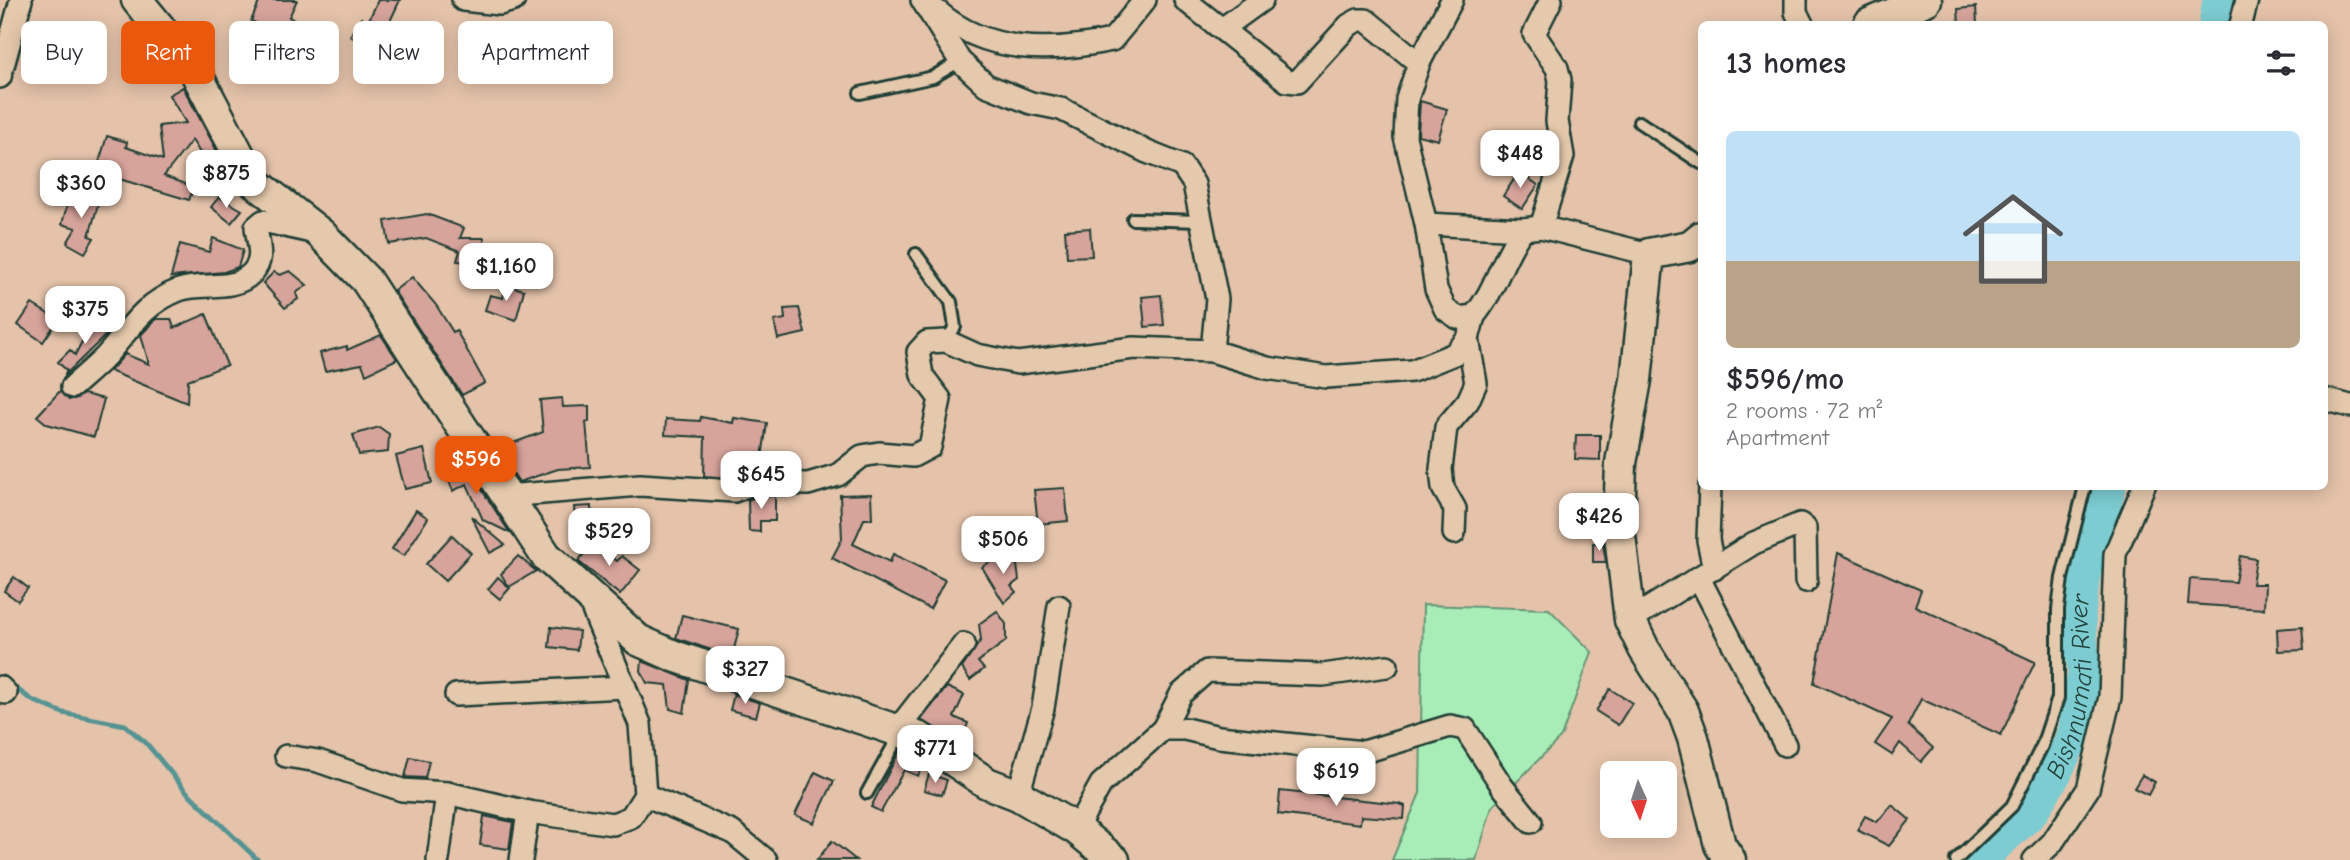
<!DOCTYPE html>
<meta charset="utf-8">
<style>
:root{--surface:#fff;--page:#f7f7f7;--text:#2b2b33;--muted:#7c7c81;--line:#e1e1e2;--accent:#ea580c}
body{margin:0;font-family:"Comic Neue",sans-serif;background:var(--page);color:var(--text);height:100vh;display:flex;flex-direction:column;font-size:26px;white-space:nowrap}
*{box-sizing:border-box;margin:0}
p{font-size:23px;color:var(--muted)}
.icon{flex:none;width:38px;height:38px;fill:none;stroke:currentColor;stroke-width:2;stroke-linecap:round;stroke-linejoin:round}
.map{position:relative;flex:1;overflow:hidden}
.drawer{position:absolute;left:1698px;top:21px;width:630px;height:469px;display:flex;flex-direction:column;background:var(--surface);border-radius:10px;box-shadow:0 4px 18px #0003}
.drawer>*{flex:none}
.top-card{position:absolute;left:21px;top:21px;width:665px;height:63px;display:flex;gap:14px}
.needle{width:46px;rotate:177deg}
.controls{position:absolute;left:1600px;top:761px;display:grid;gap:14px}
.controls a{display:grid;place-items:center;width:77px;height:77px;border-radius:10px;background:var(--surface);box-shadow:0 4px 18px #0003;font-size:35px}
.price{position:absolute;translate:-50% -60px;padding:0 16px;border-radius:14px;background:#fff;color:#222;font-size:23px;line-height:46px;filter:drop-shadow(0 2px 4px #0008)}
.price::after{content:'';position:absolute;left:50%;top:42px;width:21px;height:16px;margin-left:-10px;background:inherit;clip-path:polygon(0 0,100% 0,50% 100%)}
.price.active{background:var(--accent);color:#fff}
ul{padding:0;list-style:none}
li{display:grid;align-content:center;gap:14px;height:371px;padding:0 28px}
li+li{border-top:2px solid var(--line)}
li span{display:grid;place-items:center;height:217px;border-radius:10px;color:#555}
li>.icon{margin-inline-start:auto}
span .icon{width:126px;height:126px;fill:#fffc;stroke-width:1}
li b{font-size:30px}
h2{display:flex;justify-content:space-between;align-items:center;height:84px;padding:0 28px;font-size:30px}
.tag{padding:0 24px;border-radius:10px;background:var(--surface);box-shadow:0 4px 18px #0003;font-size:24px;line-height:63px}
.tag.active{background:var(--accent);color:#fff}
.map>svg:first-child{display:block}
.green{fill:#a8edb8;stroke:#649576;stroke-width:2}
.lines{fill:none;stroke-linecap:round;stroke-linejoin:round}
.stream{stroke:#569393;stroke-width:5}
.river{stroke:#7bccd2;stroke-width:33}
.building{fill:#d7a49b;stroke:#1f3d34;stroke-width:2}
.lane-casing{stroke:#1f3d34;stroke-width:16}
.street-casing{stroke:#1f3d34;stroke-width:26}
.secondary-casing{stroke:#1f3d34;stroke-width:35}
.lane{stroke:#e5c9ac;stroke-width:10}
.street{stroke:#e5c9ac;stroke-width:21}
.secondary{stroke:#e5c9ac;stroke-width:30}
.labels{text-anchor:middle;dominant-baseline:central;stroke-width:5;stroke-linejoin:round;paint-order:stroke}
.water-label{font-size:26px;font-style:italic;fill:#24443c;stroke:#e5c9ac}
</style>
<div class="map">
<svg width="2350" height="860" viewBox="0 0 2350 860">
<rect width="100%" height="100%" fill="#e5c3aa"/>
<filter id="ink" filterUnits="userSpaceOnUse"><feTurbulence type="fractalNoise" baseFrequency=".0143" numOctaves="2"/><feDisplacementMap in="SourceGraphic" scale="14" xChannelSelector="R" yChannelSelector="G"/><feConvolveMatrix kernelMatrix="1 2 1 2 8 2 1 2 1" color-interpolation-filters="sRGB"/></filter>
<g filter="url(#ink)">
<polygon class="green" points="1423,605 1549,609 1592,652 1561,737 1492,807 1476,860 1392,860 1420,793"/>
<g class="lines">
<polyline class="stream" points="0,677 32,700 63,713 125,725 147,744 186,791 258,860"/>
<g class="river">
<polyline points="2215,24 2219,0"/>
<path id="s1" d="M 1980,860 L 2031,813 L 2055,774 L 2074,734 L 2084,674 L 2079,615 L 2085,568 L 2110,486"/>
</g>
</g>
<g class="building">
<polygon points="260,0 297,0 289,17 326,38 312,61 281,42 285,36 251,21"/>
<polygon points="378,0 400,0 376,51 350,36 361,18 368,22"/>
<polygon points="1976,7 1977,24 1959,24 1958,9"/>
<polygon points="183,87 218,153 205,161 192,140 164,176 194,187 189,200 96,172 107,136 127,142 126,147 163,160 159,126 186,123 169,95"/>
<polygon points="1420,101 1447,109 1438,140 1418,135"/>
<polygon points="1519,172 1538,185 1522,209 1503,196"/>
<polygon points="96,192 101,194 89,236 94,238 85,253 67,243 76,228 62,224 70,194 91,200"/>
<polygon points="219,197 242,210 231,223 211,207"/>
<polygon points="427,214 464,228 460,238 484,238 484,264 457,261 460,251 426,238 389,244 385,221"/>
<polygon points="1090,228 1092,256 1067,257 1065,230"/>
<polygon points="213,238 243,250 238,267 224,272 171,277 180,244 209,252"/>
<polygon points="290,271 307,285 296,293 298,299 285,308 263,283 274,272 280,275"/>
<polygon points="412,277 436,305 453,332 456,330 485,383 462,395 394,291"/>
<polygon points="506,285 524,290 516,320 485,310 490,295 503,298"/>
<polygon points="1161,295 1164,325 1145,327 1142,297"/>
<polygon points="32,304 58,320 43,342 18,325"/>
<polygon points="799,308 805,333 778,339 774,321 785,319 784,309"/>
<polygon points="206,314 227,365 188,380 187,403 110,371 125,354 149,364 141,335 156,319 171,319 174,328"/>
<polygon points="98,321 113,328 64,376 67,371 58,362 70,350 75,355 89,328 94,330"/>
<polygon points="381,335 397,359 366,374 362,364 325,371 320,353 347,346 347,350"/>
<polygon points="60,391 69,400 84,394 104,399 94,437 47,424 37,416"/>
<polygon points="562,398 563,407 589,406 589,422 586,422 590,467 558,469 519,482 503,458 506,457 502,447 543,432 540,400"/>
<polygon points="701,417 733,423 734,418 767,423 761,465 765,466 764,470 751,471 732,478 704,476 705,437 665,435 666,419 700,421"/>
<polygon points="379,427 389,434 388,452 359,455 353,435"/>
<polygon points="1576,435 1600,435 1600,460 1575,459"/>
<polygon points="424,449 432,483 405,489 396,456"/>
<polygon points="459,466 463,476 471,473 510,533 483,520 467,484 453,491 445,472"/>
<polygon points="1065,488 1068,521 1038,524 1034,490"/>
<polygon points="871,494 872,519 864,519 853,544 890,562 893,554 945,580 930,609 832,558 842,539 840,495"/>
<polygon points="757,496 775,496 775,521 760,521 760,532 749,531 748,500"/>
<polygon points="591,506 593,540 577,549 574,507"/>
<polygon points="416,510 428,518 404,556 392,549"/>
<polygon points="471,516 505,545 490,553"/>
<polygon points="452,535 471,553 445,581 426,564"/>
<polygon points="593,543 617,561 622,556 640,570 620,595 578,561"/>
<polygon points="1593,543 1603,543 1606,562 1593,562"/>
<polygon points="1838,553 1921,590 1915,606 2035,662 2001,735 1921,699 1908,725 1933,748 1921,762 1900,743 1892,755 1875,744 1892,719 1814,683"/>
<polygon points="1001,555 1017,565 1019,580 1011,586 1016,592 1004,603 982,567"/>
<polygon points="518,556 536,571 509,587 501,574"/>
<polygon points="2240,556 2256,559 2252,584 2265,584 2264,609 2188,604 2190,579 2235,582"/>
<polygon points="14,577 28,588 18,601 4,591"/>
<polygon points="498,577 510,588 500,599 488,589"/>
<polygon points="997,611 1006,624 1006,641 978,662 984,669 970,680 962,668 981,640 979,624"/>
<polygon points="682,615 739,629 732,657 676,638"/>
<polygon points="551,627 579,631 577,650 549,647"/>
<polygon points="2302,627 2304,650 2278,651 2277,629"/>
<polygon points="642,661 689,680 684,713 670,709 667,685 647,683 641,671"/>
<polygon points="947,687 964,695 954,717 968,723 960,744 921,720"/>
<polygon points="1610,689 1632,703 1618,725 1596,711"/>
<polygon points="734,694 760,703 756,717 730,710"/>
<polygon points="900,750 924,762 918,776 904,770 881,812 871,807"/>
<polygon points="410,757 429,761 425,778 405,777"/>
<polygon points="815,772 834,781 814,823 795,815"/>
<polygon points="929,774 947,780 942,795 924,790"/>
<polygon points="2142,775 2155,782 2148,795 2134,788"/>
<polygon points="1280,791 1400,804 1405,806 1404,819 1361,816 1360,824 1278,814"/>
<polygon points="1892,805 1910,820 1889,846 1857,830 1865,816 1877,822"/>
<polygon points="484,816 513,822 509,849 480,845"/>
<polygon points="832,841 856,860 817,860"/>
</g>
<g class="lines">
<g class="lane-casing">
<g id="lane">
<polyline points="860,93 933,77 960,61"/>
<polyline points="1639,122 1701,163"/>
<polyline points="1133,219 1200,221"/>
<polyline points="916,254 951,302 955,327 946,341"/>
<polyline points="867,793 900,734"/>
<polyline points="1956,860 2012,806 2042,746 2058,698 2058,609 2062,578 2085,486"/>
</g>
</g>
<g class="street-casing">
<g id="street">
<polyline points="463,0 500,4 514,0"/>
<polyline points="922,0 960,61 986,85 1031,103 1061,109 1147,152 1182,166 1194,184 1217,299 1212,351"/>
<polyline points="1185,0 1287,81 1297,82 1349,25 1358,20 1366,20 1419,63"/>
<path d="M 1452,0 L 1419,63 L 1407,99 L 1405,137 L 1426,224 L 1436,289 L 1445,309 L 1458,318 L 1474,316 C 1496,290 1502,257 1523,229"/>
<polyline points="1796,0 1796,12 1802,24"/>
<path d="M 937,11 C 986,54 1051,53 1112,40 L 1145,0"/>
<polyline points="2241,24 2247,0"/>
<polyline points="1222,29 1262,0"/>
<polyline points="0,77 21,0"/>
<polyline points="1426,224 1523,229 1541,227 1649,254"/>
<polyline points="1541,227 1563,156 1557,121 1560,80 1557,68 1534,34 1551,0"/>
<path d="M 72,387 C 82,378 94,368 104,358 C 130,330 141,305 179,290 C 203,281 232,293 252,273 C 265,259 258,245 256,227 L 263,221 L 312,232"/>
<polyline points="2324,399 2350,406"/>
<polyline points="1710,486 1708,540 1714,569"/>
<polyline points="506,496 640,485 734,491 755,483 808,484 838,475 862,456 879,453 913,456 930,447 940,399 922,375 918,352 927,342 946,341 977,355 1018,363 1134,348 1212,351 1267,368 1326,377 1412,371 1454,354 1468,339 1474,316"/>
<polyline points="1454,533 1455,509 1443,488 1441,469 1446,427 1468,401 1476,383 1468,339"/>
<polyline points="1699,578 1785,745"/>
<polyline points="1630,620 1754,543 1800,524 1805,528 1806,581"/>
<polyline points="0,687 6,693"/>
<polyline points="456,695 625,687"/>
<polyline points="1163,729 1181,694 1207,671 1323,675 1387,666"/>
<polyline points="897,730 964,644"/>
<polyline points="286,756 318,761 402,790 447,793 528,812 613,824 631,817 645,795 640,724 588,598"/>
<polyline points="645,795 732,832 766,860"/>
<polyline points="1018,795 1043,708 1059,606"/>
<polyline points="1076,829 1101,784 1163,729 1185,729 1219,737 1364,752 1450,726 1465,729 1502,786 1531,822"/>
<polyline points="438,860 447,793"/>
<polyline points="521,860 528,812"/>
<polyline points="2034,860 2052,843 2088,789 2110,697 2115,554 2144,486"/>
</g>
</g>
<g class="secondary-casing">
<g id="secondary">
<polyline points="137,0 195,71 252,180 321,234 366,280 546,556 638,640 674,656 920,738 987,783 1018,795 1076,829 1114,860"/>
<polyline points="1869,24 1926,0"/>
<polyline points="1701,237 1690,246 1649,254 1636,380 1621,463 1619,527 1630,620 1644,649 1683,711 1693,738 1720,845 1730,860"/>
</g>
</g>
<use href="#lane" class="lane"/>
<use href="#street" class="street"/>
<use href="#secondary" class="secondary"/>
</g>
</g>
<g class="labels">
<g class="water-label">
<text stroke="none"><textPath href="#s1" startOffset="206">Bishnumati River</textPath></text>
</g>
</g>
</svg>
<div class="controls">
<a><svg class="needle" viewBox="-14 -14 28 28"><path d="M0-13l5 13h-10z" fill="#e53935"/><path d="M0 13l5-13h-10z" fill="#7c7c81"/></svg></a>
</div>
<b class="price" style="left:1520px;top:190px">$448</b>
<b class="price" style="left:226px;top:210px">$875</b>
<b class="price" style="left:81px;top:220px">$360</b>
<b class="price" style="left:506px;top:303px">$1,160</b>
<b class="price" style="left:85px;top:346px">$375</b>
<b class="price active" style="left:476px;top:496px">$596</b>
<b class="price" style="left:761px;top:511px">$645</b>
<b class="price" style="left:1599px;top:553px">$426</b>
<b class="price" style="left:609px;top:568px">$529</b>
<b class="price" style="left:1003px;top:576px">$506</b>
<b class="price" style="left:745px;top:706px">$327</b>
<b class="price" style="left:935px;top:785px">$771</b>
<b class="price" style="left:1336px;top:808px">$619</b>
<div class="top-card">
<a class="tag">Buy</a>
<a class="tag active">Rent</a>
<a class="tag">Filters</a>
<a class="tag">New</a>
<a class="tag">Apartment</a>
</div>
<section class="drawer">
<h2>13 homes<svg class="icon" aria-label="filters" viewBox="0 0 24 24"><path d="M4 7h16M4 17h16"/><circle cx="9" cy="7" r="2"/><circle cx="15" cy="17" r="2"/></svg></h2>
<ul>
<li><span style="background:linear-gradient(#bfe0f5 60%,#b9a48a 0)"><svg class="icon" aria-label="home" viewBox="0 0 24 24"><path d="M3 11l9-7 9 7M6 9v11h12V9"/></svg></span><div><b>$596/mo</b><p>2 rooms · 72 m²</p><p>Apartment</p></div></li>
</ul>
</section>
</div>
